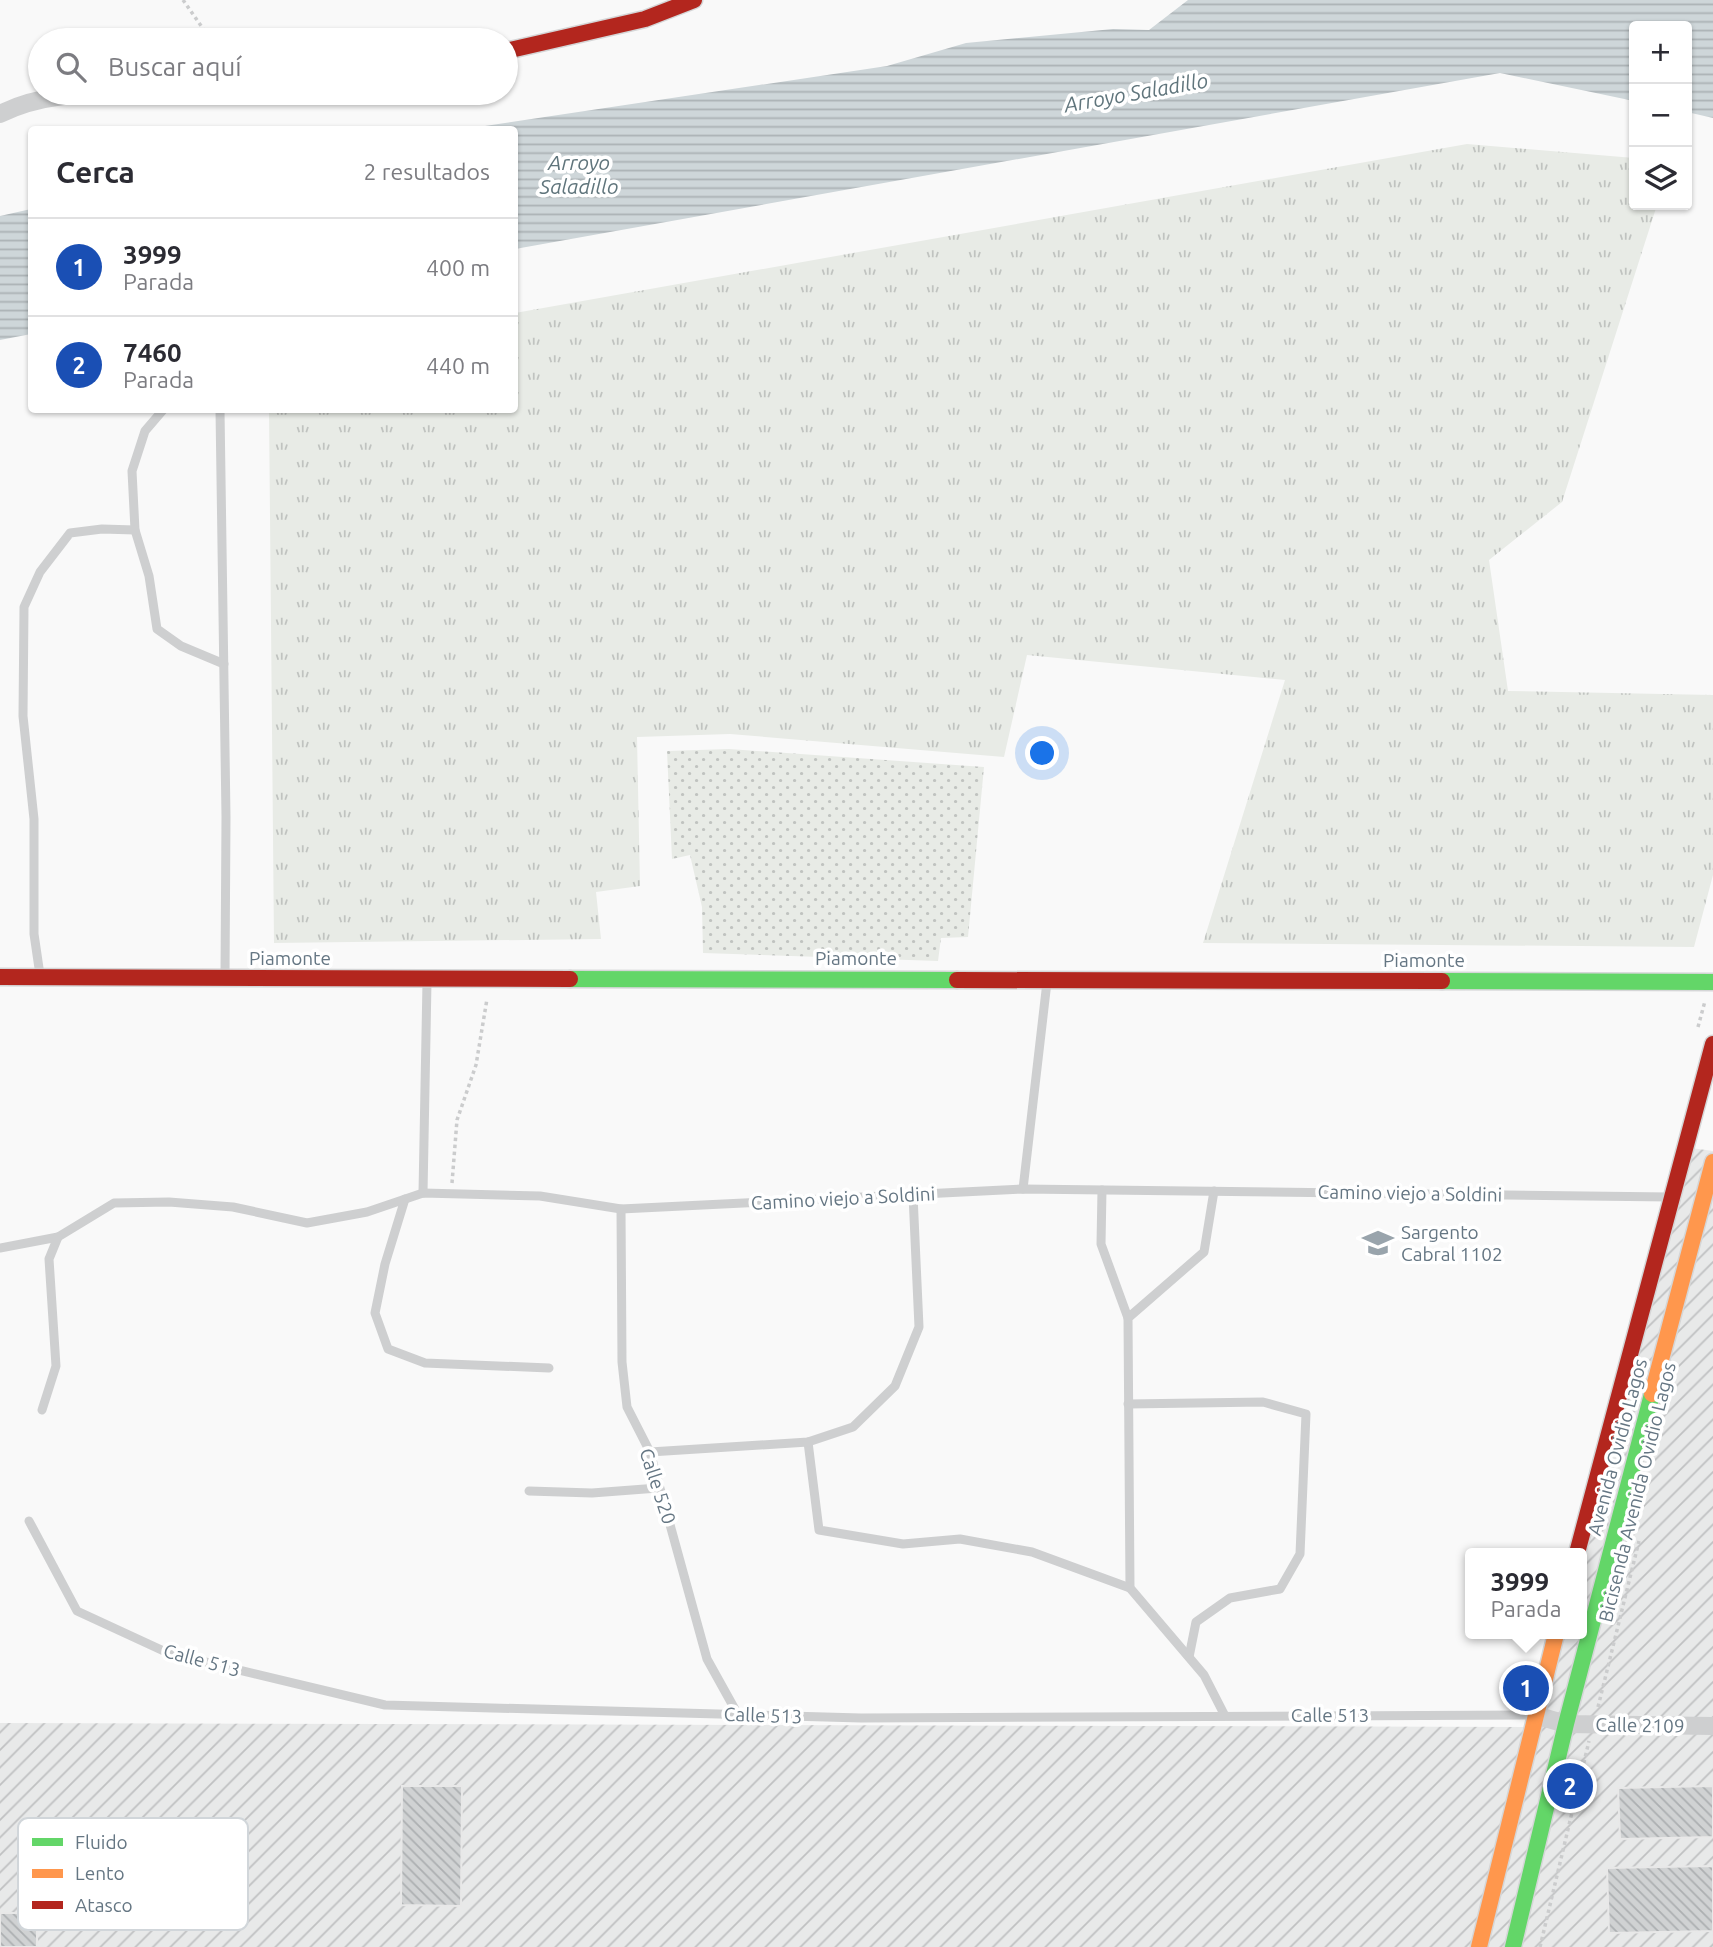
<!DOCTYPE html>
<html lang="es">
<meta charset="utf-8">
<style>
body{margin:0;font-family:Ubuntu,sans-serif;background:#f7f7f7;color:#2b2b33}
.controls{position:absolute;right:21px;top:21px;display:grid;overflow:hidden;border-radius:7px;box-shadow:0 2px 5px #0004}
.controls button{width:63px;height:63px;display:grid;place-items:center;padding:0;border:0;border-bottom:2px solid #e1e1e2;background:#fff;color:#2b2b33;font:35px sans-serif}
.you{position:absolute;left:1043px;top:754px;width:24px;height:24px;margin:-18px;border:5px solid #fff;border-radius:50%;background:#1a73e8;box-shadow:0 0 0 10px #1a73e833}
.badge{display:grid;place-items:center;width:46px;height:46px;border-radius:50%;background:#5c6169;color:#fff;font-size:23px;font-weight:700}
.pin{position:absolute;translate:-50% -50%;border:4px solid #fff;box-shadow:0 2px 7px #0006}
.popup{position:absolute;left:1465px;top:1548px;width:122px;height:91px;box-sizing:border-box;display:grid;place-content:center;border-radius:7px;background:#fff;filter:drop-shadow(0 2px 5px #0005);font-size:23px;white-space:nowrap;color:#7c7c81}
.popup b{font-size:26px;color:#2b2b33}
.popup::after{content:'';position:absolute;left:50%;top:100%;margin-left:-14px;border:14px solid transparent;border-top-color:#fff}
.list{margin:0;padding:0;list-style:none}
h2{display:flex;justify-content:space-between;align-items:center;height:91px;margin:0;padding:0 28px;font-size:30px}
h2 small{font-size:23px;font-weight:400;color:#7c7c81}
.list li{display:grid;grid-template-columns:46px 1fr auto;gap:21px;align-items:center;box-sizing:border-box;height:98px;padding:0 28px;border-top:2px solid #e1e1e2}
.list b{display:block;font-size:26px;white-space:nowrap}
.list p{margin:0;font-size:23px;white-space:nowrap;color:#7c7c81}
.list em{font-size:23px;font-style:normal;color:#7c7c81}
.icon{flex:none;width:38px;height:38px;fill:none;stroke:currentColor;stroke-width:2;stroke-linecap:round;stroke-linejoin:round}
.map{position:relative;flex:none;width:1713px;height:1947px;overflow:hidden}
.search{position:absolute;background:#fff;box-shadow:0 2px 5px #0004;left:28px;top:28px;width:490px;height:77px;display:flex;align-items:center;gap:18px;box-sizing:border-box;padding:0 24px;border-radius:38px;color:#7c7c81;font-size:26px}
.panel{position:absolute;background:#fff;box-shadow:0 2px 5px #0004;left:28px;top:126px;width:490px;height:287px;border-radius:7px}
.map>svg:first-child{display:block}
.industrial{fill:url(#industrial-furrows)}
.grass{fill:url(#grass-tufts)}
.park{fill:url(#park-dots)}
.water{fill:url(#water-rules)}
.building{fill:url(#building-back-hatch);stroke:#e8e8e8;stroke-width:2}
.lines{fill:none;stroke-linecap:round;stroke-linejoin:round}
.fast-casing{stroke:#d5d6d7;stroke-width:19}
.slow-casing{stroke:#d5d6d7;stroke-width:19}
.jam-casing{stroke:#d5d6d7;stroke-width:19}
.path{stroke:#cbcccd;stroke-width:3.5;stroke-dasharray:3.5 3.5;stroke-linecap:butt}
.lane{stroke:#cecfd0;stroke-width:9}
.street{stroke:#cecfd0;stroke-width:18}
.fast{stroke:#63d668;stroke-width:16}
.slow{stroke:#ff974d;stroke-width:16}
.jam{stroke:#b3261e;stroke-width:16}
.labels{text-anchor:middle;stroke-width:7;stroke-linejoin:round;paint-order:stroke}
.street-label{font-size:19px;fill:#657683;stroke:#fff}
.poi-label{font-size:19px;fill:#657683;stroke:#fff;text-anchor:start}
.water-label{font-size:21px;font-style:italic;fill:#60757c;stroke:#fff}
.key{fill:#fff;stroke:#d1d6da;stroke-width:2}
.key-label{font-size:19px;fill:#657683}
</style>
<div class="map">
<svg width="1713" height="1947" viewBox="0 0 1713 1947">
<defs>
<pattern id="industrial-furrows" width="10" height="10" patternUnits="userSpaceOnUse" patternTransform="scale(1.75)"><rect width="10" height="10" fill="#e8e9e9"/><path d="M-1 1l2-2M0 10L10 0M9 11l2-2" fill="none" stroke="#c0c1c2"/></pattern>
<pattern id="grass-tufts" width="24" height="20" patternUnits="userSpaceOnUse" patternTransform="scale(1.75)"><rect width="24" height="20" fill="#e8ebe6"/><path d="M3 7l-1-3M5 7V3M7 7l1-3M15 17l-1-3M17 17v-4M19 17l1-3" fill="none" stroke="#c0c3c0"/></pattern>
<pattern id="park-dots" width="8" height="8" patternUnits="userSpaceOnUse" patternTransform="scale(1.75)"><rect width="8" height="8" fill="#e8ebe6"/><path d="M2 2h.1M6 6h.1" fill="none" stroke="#c0c3c0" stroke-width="1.8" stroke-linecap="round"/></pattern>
<pattern id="water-rules" width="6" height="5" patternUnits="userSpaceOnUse" patternTransform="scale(1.75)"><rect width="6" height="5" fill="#ced6d9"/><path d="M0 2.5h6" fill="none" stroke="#abb2b5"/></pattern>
<pattern id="building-back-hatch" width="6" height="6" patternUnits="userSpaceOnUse" patternTransform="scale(1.75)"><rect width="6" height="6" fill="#d0d2d3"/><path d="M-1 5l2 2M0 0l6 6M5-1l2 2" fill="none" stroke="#acafb1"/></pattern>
</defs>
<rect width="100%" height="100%" fill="#f9f9f9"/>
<path class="industrial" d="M 1684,1147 L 1713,1151 L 1713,1947 L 0,1947 L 0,1723 L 1531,1727 L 1556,1634 L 1582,1634 L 1582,1553 Z"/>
<path class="grass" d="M 1467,144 L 1634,158 L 1634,205 L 1657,205 L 1562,502 L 1489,560 L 1508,691 L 1713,695 L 1713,875 L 1694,947 L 1203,943 L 1285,680 L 1027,655 L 1004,757 L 730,734 L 637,737 L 640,886 L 596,892 L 601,939 L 274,943 L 269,410 L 514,410 L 515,313 Z"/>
<path class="park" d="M 729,749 L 984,767 L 968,937 L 941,938 L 938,961 L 703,953 L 702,907 L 690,855 L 672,859 L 667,751 Z"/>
<g class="water">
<path d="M 1188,0 L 1713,0 L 1713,118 L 1687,112 L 1687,26 L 1634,26 L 1634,101 L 1500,73 L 515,249 L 514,130 L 465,129 L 887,66 L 966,43 L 1113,29 L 1149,30 Z"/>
<path d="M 31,209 L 31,334 L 0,340 L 0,216 Z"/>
</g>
<g class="building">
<path d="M 402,1786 L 462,1786 L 461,1906 L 401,1905 Z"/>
<path d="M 1713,1786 L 1713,1837 L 1620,1839 L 1618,1788 Z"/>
<path d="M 1713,1866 L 1713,1931 L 1609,1933 L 1607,1868 Z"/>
<rect x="0" y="1913" width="37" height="34"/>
</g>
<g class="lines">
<defs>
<g id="fast">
<path d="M 570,979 L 957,980"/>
<path d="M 1442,981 L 1713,982"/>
<path d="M 1513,1947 L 1566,1724 L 1652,1394"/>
</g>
<g id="slow">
<path d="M 1652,1394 L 1713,1162"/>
<path d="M 1479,1947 L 1556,1634"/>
</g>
<g id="jam">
<path d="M 506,51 L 645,19 L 694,0"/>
<path d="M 0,977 L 570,979"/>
<path d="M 957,980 L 1442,981"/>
<path d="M 1577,1553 L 1713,1044"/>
</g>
</defs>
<use href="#fast" class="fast-casing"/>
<use href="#slow" class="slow-casing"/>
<use href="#jam" class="jam-casing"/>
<g class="path">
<path d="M 183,0 L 211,40"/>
<path d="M 1698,1027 L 1705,1001"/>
<path d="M 452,1183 L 457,1120 L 476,1065 L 487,999"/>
<path d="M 1598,1707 L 1639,1541"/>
<path d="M 1540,1947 L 1589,1741"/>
</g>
<g class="lane">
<path d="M 163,410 L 145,431 L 132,471 L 135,530 L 149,576 L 157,629 L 181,646 L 224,664"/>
<path d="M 220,410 L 226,817 L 225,975"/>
<path d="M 40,975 L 34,934 L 34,819 L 23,716 L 24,607 L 40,572 L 70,533 L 102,529 L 135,530"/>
<path d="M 1023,1189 L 1047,982"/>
<path d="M 1102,1190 L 1101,1244 L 1128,1318"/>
<path d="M 1214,1191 L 1204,1252 L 1128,1318 L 1130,1588 L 1204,1675 L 1224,1714"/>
<path d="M 423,1193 L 427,982"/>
<path d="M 405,1199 L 385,1264 L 375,1313 L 388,1349 L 425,1363 L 549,1368"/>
<path d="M 621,1209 L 622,1362 L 627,1407 L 650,1452 L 707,1659 L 737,1713"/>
<path d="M 0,1248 L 58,1237 L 114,1203 L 169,1202 L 233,1207 L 307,1223 L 367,1212 L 423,1193 L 540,1196 L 621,1209 L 1023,1189 L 1670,1197"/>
<path d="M 1128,1404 L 1263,1402 L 1306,1414 L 1300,1554 L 1280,1589 L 1230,1598 L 1196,1622 L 1189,1657"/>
<path d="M 42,1410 L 56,1366 L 49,1259 L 58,1237"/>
<path d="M 808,1442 L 819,1530 L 903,1544 L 960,1539 L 1032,1552 L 1130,1588"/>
<path d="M 650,1452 L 808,1442 L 853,1427 L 895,1386 L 919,1327 L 913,1195"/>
<path d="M 529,1491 L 592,1493 L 658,1488"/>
<path d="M 29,1521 L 77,1611 L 168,1653 L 385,1705 L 861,1718 L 1533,1715"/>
</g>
<g class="street">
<path d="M 0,114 C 46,91 95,94 145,93"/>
<path d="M 1535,1715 L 1566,1724 L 1713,1726"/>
</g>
<use href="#fast" class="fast"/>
<use href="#slow" class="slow"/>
<use href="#jam" class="jam"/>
</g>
<defs>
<symbol id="school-bare" viewBox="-9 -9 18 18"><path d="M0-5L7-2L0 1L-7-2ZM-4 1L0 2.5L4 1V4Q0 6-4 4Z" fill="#99a4ac" stroke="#fff" stroke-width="2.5" paint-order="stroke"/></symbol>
</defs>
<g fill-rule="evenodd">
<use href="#school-bare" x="1356" y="1221" width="44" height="44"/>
</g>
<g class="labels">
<g class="street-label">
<text x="290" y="965">Piamonte</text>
<text x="856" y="965">Piamonte</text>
<text x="1424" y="967">Piamonte</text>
<text transform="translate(1410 1193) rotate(1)" y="7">Camino viejo a Soldini</text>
<text transform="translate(843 1198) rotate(-3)" y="7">Camino viejo a Soldini</text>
<text transform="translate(1617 1447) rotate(-75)" y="7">Avenida Ovidio Lagos</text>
<text transform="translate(658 1486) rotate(72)" y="7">Calle 520</text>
<text transform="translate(1637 1492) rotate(-76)" y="7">Bicisenda Avenida Ovidio Lagos</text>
<text transform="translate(202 1660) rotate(15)" y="7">Calle 513</text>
<text transform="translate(763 1715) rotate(2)" y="7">Calle 513</text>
<text x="1330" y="1722">Calle 513</text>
<text transform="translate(1640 1725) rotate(1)" y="7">Calle 2109</text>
</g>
<g class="poi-label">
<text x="1401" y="1239">Sargento<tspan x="1401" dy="22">Cabral 1102</tspan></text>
</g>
<g class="water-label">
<text transform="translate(1136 93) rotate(-10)" y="7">Arroyo Saladillo</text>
<text x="579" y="170">Arroyo<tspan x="579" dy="24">Saladillo</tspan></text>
</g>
</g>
<rect x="18" y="1818" width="230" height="112" rx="10" class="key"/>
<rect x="32" y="1838" width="31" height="8" fill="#63d668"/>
<rect x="32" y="1869" width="31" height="9" fill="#ff974d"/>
<rect x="32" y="1901" width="31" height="8" fill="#b3261e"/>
<g class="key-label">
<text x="75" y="1849">Fluido</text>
<text x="75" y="1880">Lento</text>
<text x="75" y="1912">Atasco</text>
</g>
</svg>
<div class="controls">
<button>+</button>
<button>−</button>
<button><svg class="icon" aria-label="layers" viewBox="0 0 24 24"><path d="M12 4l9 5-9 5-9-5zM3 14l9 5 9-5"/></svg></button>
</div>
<div class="you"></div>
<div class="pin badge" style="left:1526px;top:1688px;background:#1a4fb4">1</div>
<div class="popup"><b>3999</b>Parada</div>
<div class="pin badge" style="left:1570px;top:1786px;background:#1a4fb4">2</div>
<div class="search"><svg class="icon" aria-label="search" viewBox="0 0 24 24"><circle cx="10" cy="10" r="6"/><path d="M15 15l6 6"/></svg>Buscar aquí</div>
<section class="panel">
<h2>Cerca<small>2 resultados</small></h2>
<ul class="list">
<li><span class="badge" style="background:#1a4fb4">1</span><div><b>3999</b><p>Parada</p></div><em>400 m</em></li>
<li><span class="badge" style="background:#1a4fb4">2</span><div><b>7460</b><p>Parada</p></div><em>440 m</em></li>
</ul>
</section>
</div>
